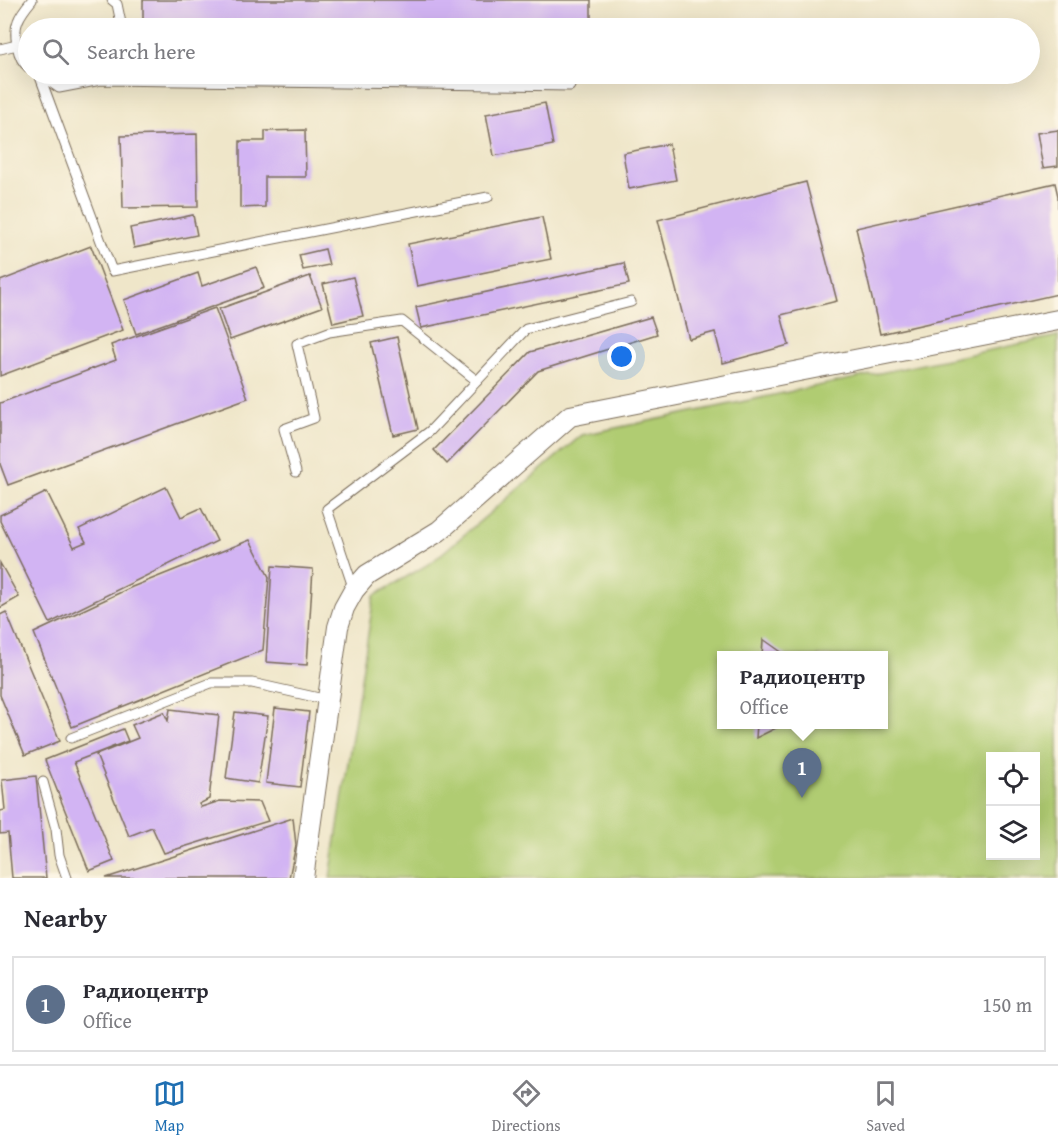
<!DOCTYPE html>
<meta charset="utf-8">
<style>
body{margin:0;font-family:"Gentium Book Plus",serif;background:#f7f7f7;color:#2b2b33}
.controls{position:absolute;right:18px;bottom:18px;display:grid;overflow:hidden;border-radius:0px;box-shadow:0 6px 24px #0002}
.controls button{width:54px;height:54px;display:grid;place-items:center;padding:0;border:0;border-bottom:2px solid #e1e1e2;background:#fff;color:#2b2b33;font:30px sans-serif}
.you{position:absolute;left:622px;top:357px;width:21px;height:21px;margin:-15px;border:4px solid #fff;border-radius:50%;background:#1a73e8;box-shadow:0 0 0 9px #1a73e833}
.badge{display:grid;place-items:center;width:39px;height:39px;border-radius:50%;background:#1f6fb2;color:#fff;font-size:20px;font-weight:700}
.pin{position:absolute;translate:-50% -50px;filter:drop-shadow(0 2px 3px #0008)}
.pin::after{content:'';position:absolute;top:32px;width:21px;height:18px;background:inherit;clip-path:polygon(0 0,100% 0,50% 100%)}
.popup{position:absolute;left:717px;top:651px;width:171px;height:78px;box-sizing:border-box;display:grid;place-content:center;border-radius:0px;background:#fff;filter:drop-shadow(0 2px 4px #0005);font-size:20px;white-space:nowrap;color:#7c7c81}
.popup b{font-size:22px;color:#2b2b33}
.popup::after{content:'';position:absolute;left:50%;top:100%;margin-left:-12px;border:12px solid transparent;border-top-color:#fff}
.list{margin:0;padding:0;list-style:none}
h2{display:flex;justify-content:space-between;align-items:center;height:78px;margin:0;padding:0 24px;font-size:26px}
h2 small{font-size:20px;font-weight:400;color:#7c7c81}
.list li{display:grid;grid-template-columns:39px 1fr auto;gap:18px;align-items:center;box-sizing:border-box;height:96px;margin:0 12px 12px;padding:0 12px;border:2px solid #e1e1e2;border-radius:0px}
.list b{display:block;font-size:22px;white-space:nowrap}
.list p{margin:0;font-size:20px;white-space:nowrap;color:#7c7c81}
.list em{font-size:20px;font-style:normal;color:#7c7c81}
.icon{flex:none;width:33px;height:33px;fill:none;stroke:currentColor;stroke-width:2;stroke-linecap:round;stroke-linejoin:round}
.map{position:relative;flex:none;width:1058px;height:878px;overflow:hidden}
.search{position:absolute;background:#fff;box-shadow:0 6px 24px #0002;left:18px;right:18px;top:18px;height:66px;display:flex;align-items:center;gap:15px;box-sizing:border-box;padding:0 21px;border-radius:33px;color:#7c7c81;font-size:22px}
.sheet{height:186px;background:#fff}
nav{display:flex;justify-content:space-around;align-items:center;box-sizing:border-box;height:84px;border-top:2px solid #e1e1e2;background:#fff;font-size:16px;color:#7c7c81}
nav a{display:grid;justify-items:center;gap:3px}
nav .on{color:#1f6fb2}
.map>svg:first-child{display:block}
.green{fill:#b0cc72;stroke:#767b48;stroke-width:1.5;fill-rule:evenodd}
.building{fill:#d2b4f3}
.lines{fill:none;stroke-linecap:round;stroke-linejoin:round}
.service-casing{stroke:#7a6c5a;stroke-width:11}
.minor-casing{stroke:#7a6c5a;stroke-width:22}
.service{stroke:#fff;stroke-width:9}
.minor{stroke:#fff;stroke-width:20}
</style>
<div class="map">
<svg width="1058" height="878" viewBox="0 0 1058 878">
<rect width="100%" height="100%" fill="#fcf5e5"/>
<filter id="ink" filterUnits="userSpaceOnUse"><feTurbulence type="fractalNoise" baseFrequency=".0167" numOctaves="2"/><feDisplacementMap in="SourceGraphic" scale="12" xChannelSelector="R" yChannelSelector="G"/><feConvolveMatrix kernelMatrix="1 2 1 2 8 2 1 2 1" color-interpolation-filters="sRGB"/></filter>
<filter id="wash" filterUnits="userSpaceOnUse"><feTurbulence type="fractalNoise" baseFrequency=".008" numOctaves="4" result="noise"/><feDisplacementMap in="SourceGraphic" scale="24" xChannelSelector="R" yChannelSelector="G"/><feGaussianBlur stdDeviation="1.35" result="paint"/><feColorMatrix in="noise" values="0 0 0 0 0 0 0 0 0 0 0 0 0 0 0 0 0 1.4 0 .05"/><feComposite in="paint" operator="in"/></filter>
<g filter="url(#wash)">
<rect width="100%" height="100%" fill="#efe6c9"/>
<path class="green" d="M 1058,336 L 1058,878 L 330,878 L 374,596 L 432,562 L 582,435 ZM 721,656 L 883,656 L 883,724 L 721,724 ZM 990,756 L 1036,756 L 1036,856 L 990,856 Z"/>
<g id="blocks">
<g class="building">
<rect x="143" y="0" width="448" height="28"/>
<path d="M 545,103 L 553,145 L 494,156 L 486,114 Z"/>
<path d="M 305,130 L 306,177 L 265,177 L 265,207 L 240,208 L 240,141 L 265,141 L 265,131 Z"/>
<path d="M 1058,130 L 1058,166 L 1043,168 L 1037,133 Z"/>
<path d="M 197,134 L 198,207 L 123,208 L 121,136 Z"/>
<path d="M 669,144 L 676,180 L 629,189 L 623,153 Z"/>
<path d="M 806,182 L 837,301 L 781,315 L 789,345 L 723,363 L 715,332 L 689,339 L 658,220 Z"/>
<path d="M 1055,183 L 1058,196 L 1058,294 L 880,334 L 856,228 Z"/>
<path d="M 193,215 L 197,235 L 134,248 L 130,228 Z"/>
<path d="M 542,217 L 551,259 L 417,286 L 408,244 Z"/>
<path d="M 91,246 L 123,330 L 0,376 L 0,281 Z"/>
<path d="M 325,249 L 329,265 L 303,270 L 299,255 Z"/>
<path d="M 624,263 L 629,284 L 421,328 L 416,307 Z"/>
<path d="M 256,267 L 264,288 L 136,334 L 124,300 L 198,273 L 202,286 Z"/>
<path d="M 310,276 L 322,307 L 230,340 L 219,309 Z"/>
<path d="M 353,277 L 363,316 L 333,323 L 323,284 Z"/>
<path d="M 215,308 L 248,398 L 8,485 L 0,464 L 0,403 L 116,360 L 111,345 Z"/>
<path d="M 651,317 L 657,334 L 538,371 L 447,464 L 434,450 L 530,352 Z"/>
<path d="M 397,337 L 418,429 L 393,435 L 371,343 Z"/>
<path d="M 166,487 L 181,517 L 201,508 L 217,541 L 50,623 L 0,521 L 0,515 L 47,492 L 74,547 L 86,542 L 79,529 Z"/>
<path d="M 250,540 L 269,577 L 263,650 L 72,727 L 34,633 L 132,587 Z"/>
<path d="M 0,563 L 19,597 L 0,608 Z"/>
<path d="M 272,566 L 313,569 L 307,665 L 266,662 Z"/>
<path d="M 6,612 L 60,741 L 25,755 L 0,695 L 0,615 Z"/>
<path d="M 763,639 L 787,656 L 762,656 Z"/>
<path d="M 275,708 L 309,712 L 300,787 L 266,783 Z"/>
<path d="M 170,709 L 219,715 L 209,799 L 199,804 L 201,807 L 220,801 L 260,802 L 268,821 L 164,853 L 152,827 L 129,836 L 96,755 L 138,738 L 132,725 L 164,712 L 168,721 Z"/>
<path d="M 235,712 L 268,716 L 258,783 L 226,778 Z"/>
<path d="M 757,724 L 784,724 L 756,738 Z"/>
<path d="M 123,729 L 128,741 L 74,762 L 114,861 L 89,871 L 45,760 Z"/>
<path d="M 36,776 L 46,878 L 12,878 L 8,833 L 0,834 L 0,811 L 5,810 L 2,780 Z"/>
<path d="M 293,818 L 296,845 L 289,878 L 106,878 Z"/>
</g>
</g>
</g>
<g filter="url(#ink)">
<use href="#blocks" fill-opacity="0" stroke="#7a6c5a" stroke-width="1.5"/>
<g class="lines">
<defs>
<g id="service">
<path d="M 112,0 L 117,4 L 122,28"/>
<path d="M 0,49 L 17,45"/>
<path d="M 28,67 C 17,59 13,33 18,21 C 21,13 27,6 32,0"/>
<path d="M 39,74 L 112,271 L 488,197"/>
<path d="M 39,74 L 59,88 L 101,80 L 570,86"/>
<path d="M 296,472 L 284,429 L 314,418 L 297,344 L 329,332 L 402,321 L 477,381"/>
<path d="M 354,590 L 327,509 L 430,431 L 526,329 L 631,302"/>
<path d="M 71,738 L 211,683 L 252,683 L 328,700"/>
<path d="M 43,782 L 56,829 L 59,855 L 67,878"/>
</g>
<path id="minor" d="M 303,878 L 338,627 L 344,608 L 354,590 L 367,575 L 439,531 L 570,416 L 1058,320"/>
</defs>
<use href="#service" class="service-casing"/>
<use href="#minor" class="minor-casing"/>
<use href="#service" class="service"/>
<use href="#minor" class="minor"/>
</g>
</g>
</svg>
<div class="controls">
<button><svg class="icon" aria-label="locate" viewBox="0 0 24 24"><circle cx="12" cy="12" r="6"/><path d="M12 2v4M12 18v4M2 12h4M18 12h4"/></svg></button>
<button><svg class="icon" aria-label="layers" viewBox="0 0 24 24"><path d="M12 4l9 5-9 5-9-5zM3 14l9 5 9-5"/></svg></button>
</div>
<div class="you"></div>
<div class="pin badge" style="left:802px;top:798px;background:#5c6f8a">1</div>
<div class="popup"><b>Радиоцентр</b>Office</div>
<div class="search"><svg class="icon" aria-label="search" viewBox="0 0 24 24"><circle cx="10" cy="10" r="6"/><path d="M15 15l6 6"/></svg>Search here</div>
</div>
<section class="sheet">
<h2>Nearby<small></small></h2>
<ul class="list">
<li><span class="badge" style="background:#5c6f8a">1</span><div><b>Радиоцентр</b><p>Office</p></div><em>150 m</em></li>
</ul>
</section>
<nav>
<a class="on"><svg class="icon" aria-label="map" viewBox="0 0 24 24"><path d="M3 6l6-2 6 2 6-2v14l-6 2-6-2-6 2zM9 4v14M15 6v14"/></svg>Map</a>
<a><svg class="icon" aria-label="directions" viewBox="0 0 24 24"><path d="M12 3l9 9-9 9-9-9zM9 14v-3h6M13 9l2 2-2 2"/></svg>Directions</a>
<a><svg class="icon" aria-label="saved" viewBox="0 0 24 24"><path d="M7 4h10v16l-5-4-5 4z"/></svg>Saved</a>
</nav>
